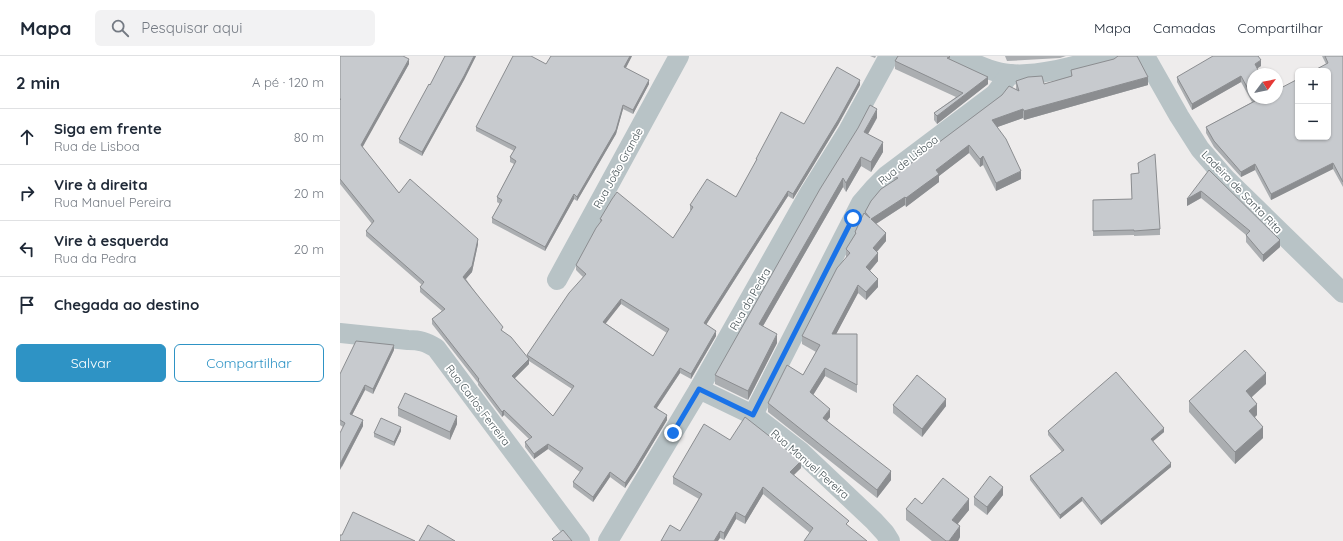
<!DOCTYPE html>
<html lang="pt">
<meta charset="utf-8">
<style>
body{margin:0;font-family:Quicksand,sans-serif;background:#f2f2f3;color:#1f2937}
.controls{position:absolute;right:12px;top:12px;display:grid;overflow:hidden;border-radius:6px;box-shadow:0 1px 3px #0004}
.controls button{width:36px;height:36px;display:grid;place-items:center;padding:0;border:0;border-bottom:1px solid #e0e1e3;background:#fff;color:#1f2937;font:20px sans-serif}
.compass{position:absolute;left:907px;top:12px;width:36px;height:36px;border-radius:50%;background:#fff;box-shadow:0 1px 3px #0004;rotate:58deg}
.stop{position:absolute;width:12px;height:12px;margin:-9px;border:3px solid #1a73e8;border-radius:50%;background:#fff}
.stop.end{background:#1a73e8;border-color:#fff;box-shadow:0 1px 4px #0008}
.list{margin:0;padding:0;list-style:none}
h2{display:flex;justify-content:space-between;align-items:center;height:52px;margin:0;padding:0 16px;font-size:17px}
h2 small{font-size:13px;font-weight:400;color:#747a83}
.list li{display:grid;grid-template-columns:26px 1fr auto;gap:12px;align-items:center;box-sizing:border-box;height:56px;padding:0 16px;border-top:1px solid #e0e1e3}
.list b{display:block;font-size:15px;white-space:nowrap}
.list p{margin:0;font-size:13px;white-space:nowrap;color:#747a83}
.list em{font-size:13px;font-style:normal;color:#747a83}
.actions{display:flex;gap:8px;padding:12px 16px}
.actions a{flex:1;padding:9px 0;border:1px solid #2e93c5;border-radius:6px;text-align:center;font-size:14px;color:#2e93c5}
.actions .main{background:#2e93c5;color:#fff}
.icon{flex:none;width:22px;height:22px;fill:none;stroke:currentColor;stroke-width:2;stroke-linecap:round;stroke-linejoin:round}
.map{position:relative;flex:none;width:1003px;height:485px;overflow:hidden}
header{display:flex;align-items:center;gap:24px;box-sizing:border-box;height:56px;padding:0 20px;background:#fff;border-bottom:1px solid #e0e1e3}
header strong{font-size:19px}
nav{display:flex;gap:22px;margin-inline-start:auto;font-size:14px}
.search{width:280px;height:36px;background:#f2f2f3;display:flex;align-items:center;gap:10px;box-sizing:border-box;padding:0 14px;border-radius:6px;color:#747a83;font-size:15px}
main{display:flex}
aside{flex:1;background:#fff}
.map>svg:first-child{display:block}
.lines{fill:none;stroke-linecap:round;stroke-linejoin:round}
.street{stroke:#b8c3c6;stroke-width:20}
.wall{fill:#abaeb1;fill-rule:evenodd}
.shaded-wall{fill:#8b8d90}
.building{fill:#c7cace;stroke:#8b8d90;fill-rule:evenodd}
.route{stroke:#1a73e8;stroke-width:5}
.labels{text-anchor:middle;stroke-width:3.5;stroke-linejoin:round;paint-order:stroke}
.street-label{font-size:11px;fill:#465256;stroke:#fff}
</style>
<header>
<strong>Mapa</strong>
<div class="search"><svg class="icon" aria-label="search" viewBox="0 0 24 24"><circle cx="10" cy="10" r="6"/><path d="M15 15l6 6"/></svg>Pesquisar aqui</div>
<nav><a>Mapa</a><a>Camadas</a><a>Compartilhar</a></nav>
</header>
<main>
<aside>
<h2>2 min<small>A pé · 120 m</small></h2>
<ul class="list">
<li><svg class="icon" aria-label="ahead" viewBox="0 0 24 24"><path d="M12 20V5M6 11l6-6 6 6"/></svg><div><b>Siga em frente</b><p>Rua de Lisboa</p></div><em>80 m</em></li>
<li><svg class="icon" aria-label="right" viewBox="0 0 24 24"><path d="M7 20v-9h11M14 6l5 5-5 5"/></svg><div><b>Vire à direita</b><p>Rua Manuel Pereira</p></div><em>20 m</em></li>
<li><svg class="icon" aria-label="left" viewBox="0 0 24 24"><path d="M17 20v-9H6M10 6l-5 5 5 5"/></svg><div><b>Vire à esquerda</b><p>Rua da Pedra</p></div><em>20 m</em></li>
<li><svg class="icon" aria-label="arrive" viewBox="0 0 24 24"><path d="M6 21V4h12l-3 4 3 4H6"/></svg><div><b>Chegada ao destino</b></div></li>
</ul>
<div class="actions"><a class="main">Salvar</a><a>Compartilhar</a></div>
</aside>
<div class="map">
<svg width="1003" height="485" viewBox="0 0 1003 485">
<rect width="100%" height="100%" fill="#eeecec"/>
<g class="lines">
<g class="street">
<path d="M 617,0 C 634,7 652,17 670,18 C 701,21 741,8 771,0"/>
<path d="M 805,0 L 839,60 L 860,93 L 886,123 L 1003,237"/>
<path d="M 217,224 L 339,0"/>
<path d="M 0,277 L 68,284 C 80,284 86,286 96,292 L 240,485"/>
<path d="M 359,333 L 413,359 L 461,396 L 534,465 L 545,477 L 550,485"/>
<path d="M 413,359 L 521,147 L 534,132 L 546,120 L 655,38 L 670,18"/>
<path d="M 268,485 L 359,333 L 470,136 L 508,75 L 549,0"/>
</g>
</g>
<g class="wall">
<path d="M 0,0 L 69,8 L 22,91 L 59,137 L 138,188 L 132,216 L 126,223 L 163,276 L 187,301 L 187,299 L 243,221 L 236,214 L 236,209 L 260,166 L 260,163 L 333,182 L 351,154 L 350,154 L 350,149 L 396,141 L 416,106 L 416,103 L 520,29 L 498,69 L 453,143 L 448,140 L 366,269 L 376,280 L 351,323 L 340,317 L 317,352 L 327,364 L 295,417 L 285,432 L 270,421 L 253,446 L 233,431 L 233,426 L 240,416 L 208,393 L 194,403 L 185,391 L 185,386 L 189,383 L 164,359 L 162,361 L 138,329 L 138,327 L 92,268 L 92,263 L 102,255 L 80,236 L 80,231 L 82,229 L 26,180 L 26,175 L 32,168 L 0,128 ZM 281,248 L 327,277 L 313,300 L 265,267 ZM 189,305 L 232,333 L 213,360 L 175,322 L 189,308 Z"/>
<path d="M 105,0 L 136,0 L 124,24 L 82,100 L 59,87 L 59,83 L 90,29 Z"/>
<path d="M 292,0 L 286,12 L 309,28 L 293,58 L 283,53 L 276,78 L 237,145 L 234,143 L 205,195 L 152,167 L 152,162 L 160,148 L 157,146 L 157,141 L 174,108 L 170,106 L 170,101 L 174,95 L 136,75 L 136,71 L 206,8 Z"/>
<path d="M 530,0 L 536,0 L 535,2 Z"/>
<path d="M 665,0 L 726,0 L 720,2 L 667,5 Z"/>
<path d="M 982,0 L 1003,0 L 1003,131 L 993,113 L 931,144 L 915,114 L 901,121 L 874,91 L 866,77 L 866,71 L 912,46 L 901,26 L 852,54 L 837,26 L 837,21 L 921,10 L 917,12 L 913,42 L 937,42 L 986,8 Z"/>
<path d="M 610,1 L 610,3 L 648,28 L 597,68 L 594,64 L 594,57 L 616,41 L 555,13 L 555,5 Z"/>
<path d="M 731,14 L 808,29 L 684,64 L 683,62 L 657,71 L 681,123 L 656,135 L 643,109 L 640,111 L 629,97 L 599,120 L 599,126 L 566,151 L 565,149 L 536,168 L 546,185 L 537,196 L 538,205 L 530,215 L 538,231 L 526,244 L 518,237 L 496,278 L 517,278 L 517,337 L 485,320 L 473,339 L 490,361 L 487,365 L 551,424 L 537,442 L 428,356 L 428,347 L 463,319 L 476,296 L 462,288 L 462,280 L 506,202 L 506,193 L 515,178 L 515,176 L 525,158 L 525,156 L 554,125 L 554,120 L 676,33 L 676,25 L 704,28 L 731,20 Z"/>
<path d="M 537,62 L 528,78 L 543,96 L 531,116 L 521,110 L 506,136 L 503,131 L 423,270 L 437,287 L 408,344 L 375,328 L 375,319 Z"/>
<path d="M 869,114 L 940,191 L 923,206 L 906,186 L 906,179 L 861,142 L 847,150 Z"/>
<path d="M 791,118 L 820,173 L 820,179 L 794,180 L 794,179 L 753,180 L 753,144 L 792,143 Z"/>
<path d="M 54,294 L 33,338 L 25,334 L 12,359 L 23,370 L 2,411 L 3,371 L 0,369 L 0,318 Z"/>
<path d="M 926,328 L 912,341 L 917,359 L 915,361 L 923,382 L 895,408 L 849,356 L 849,345 Z"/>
<path d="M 553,349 L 606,350 L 582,381 L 553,357 Z"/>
<path d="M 58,352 L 117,368 L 110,384 L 58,360 Z"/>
<path d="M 61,375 L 54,390 L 34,381 L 34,377 Z"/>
<path d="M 708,375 L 824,376 L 813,385 L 831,411 L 761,469 L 742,445 L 720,463 L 690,424 L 690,420 L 722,396 L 708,379 Z"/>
<path d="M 390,384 L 461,412 L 453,419 L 509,465 L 470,477 L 423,438 L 405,468 L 396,463 L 384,484 L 380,482 L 340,475 L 359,443 L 333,428 L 333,421 Z"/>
<path d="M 663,439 L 647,459 L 634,449 L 634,441 Z"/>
<path d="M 582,448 L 629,454 L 617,468 L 620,481 L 618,485 L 592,485 L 566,464 L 566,453 Z"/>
</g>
<g class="shaded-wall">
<path d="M 134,0 L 136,0 L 124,24 L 82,100 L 82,96 Z"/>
<path d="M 290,0 L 292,0 L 284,15 L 284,11 Z"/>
<path d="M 69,3 L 69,8 L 21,94 L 21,89 Z"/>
<path d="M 921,4 L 921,10 L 915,14 L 915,8 Z"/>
<path d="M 901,20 L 901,26 L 852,54 L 852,48 Z"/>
<path d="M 648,21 L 648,28 L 597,68 L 597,60 Z"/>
<path d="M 808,21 L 808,29 L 684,64 L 684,55 Z"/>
<path d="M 309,24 L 309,28 L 293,58 L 293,54 Z"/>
<path d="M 520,24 L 520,29 L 498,69 L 453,143 L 453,138 Z"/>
<path d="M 283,49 L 283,53 L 276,78 L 237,145 L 237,141 Z"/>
<path d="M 537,53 L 537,62 L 524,85 L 524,76 Z"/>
<path d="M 683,53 L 683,62 L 652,73 L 652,64 Z"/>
<path d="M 543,86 L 543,96 L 531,116 L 531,106 Z"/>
<path d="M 629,89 L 629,97 L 599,120 L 599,126 L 566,151 L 566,142 L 596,114 Z"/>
<path d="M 643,100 L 643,109 L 640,111 L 640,103 Z"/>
<path d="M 521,101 L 521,110 L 506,136 L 506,127 Z"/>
<path d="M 993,107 L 993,113 L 931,144 L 931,138 Z"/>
<path d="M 915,108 L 915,114 L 901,121 L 901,116 Z"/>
<path d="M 681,115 L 681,123 L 656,135 L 656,127 Z"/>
<path d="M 503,122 L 503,131 L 419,277 L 419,268 Z"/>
<path d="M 448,135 L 448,140 L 364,272 L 364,267 Z"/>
<path d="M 861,135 L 861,142 L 847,150 L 847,143 Z"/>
<path d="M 234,138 L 234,143 L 205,195 L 205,191 Z"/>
<path d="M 565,141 L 565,149 L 531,171 L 531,163 Z"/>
<path d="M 546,177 L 546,185 L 533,200 L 533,192 Z"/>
<path d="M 138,183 L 138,188 L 132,216 L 123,226 L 123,221 Z"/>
<path d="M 940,184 L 940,191 L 923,206 L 923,199 Z"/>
<path d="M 538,197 L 538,205 L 526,219 L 526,211 Z"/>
<path d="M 538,223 L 538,231 L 526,244 L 526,236 Z"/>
<path d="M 518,229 L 518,237 L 492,286 L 492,278 Z"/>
<path d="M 281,243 L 281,248 L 263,271 L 263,266 Z"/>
<path d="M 376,275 L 376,280 L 351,323 L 351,318 Z"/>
<path d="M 437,278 L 437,287 L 408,344 L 408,335 Z"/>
<path d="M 54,289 L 54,294 L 33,338 L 33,333 Z"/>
<path d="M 189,303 L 189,308 L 172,325 L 172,320 Z"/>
<path d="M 340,312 L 340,317 L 314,356 L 314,351 Z"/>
<path d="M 485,312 L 485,320 L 470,344 L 470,336 Z"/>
<path d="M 926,317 L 926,328 L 906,346 L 906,335 Z"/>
<path d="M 25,329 L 25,334 L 10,363 L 10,358 Z"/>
<path d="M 606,343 L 606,350 L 582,381 L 582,373 Z"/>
<path d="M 917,348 L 917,359 L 909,366 L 909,355 Z"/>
<path d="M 490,353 L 490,361 L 483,370 L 483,362 Z"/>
<path d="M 164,354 L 164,359 L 162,361 L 162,356 Z"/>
<path d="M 327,359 L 327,364 L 295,417 L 285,432 L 285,427 Z"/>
<path d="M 117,360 L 117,368 L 110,384 L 110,376 Z"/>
<path d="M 23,364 L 23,370 L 0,414 L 0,408 Z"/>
<path d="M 61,371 L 61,375 L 54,390 L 54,386 Z"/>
<path d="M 923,371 L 923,382 L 895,408 L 895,396 Z"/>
<path d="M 824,372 L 824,376 L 811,387 L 811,383 Z"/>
<path d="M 208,388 L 208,393 L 194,403 L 194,398 Z"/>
<path d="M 461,405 L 461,412 L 450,423 L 450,416 Z"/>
<path d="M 831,407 L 831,411 L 761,469 L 761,465 Z"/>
<path d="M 551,415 L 551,424 L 537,442 L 537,434 Z"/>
<path d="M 270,416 L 270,421 L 253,446 L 253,441 Z"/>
<path d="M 423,431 L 423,438 L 405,468 L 405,461 Z"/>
<path d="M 663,431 L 663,439 L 647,459 L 647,451 Z"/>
<path d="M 742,441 L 742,445 L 720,463 L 720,459 Z"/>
<path d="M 629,443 L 629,454 L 612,475 L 612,464 Z"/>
<path d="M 396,456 L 396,463 L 384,484 L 384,477 Z"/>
<path d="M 620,470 L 620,481 L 618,485 L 609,485 Z"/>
<path d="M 380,475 L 380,482 L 378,485 L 374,485 Z"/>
</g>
<g class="building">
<path d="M 0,0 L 63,0 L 69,3 L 21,89 L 59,137 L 70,123 L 138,183 L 132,210 L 123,221 L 163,271 L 161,274 L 171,281 L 189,303 L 172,320 L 213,360 L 234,330 L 187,299 L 229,237 L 246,218 L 236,209 L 256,172 L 262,164 L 260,163 L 272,143 L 277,136 L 333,182 L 353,151 L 350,149 L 367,123 L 396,141 L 417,103 L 416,103 L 441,56 L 464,68 L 497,11 L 520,24 L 498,64 L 453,138 L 448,135 L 364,267 L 376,275 L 351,318 L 340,312 L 314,351 L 327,359 L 295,412 L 285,427 L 270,416 L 253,441 L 233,426 L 243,412 L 208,388 L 194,398 L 185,386 L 192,381 L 164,354 L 162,356 L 138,324 L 139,323 L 92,263 L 105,253 L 80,231 L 84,226 L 26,175 L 34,165 L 0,123 L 0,44 L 1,43 L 0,43 ZM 281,243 L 329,273 L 313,300 L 263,266 Z"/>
<path d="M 105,0 L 134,0 L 124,20 L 82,96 L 59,83 L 89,28 L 90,29 Z"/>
<path d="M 173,0 L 191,0 L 206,8 L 211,0 L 290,0 L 284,11 L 309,24 L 293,54 L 283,49 L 276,74 L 237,141 L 234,138 L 205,191 L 152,162 L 162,144 L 157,141 L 176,105 L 170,101 L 176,91 L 136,71 Z"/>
<path d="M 558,0 L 609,0 L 610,1 L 607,2 L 648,21 L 597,60 L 594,57 L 623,37 L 555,5 Z"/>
<path d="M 778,0 L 797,0 L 808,21 L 684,55 L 683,53 L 652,64 L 666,83 L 681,115 L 656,127 L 643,100 L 640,103 L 629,89 L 596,114 L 599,118 L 585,128 L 566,142 L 565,141 L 531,163 L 546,177 L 533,192 L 538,197 L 526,211 L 538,223 L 526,236 L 518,229 L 492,278 L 517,278 L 517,329 L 485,312 L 470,336 L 490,353 L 483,362 L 551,415 L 537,434 L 428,347 L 447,309 L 463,319 L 480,289 L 462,280 L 497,212 L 510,197 L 506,193 L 516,177 L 515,176 L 524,157 L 530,162 L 525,156 L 531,145 L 541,133 L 558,122 L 554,120 L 662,39 L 669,30 L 679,35 L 676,25 L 688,21 L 702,20 L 704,28 L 732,20 L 731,14 L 774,3 Z"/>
<path d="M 873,0 L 918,0 L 921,4 L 915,8 L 920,18 L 913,18 L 913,42 L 901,20 L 852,48 L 837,21 Z"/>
<path d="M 985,0 L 1003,0 L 1003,126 L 993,107 L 931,138 L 915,108 L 901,116 L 874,85 L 866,71 L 915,45 L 913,42 L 937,42 L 937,34 L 958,23 L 958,81 L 988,81 L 988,15 L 973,15 L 988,7 Z"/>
<path d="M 530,49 L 537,53 L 524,76 L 543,86 L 531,106 L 521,101 L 506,127 L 503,122 L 419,268 L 437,278 L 408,335 L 375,319 L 480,133 L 518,72 Z"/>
<path d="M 815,98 L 820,173 L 794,175 L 794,174 L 753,175 L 753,144 L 792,143 L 791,118 L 799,117 L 798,107 Z"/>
<path d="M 869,114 L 940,184 L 923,199 L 906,179 L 910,175 L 861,135 L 847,143 Z"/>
<path d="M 16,285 L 54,289 L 33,333 L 25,329 L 10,358 L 23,364 L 0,408 L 0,377 L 5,367 L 0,364 L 0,318 Z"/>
<path d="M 905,294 L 926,317 L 906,335 L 917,348 L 909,355 L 923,371 L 895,396 L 849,345 Z"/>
<path d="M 776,316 L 824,372 L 811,383 L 831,407 L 761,465 L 742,441 L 720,459 L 690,420 L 724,394 L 708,375 Z"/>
<path d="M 577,319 L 606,343 L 582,373 L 553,349 Z"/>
<path d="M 65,337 L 117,360 L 110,376 L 58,352 Z"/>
<path d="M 405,361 L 461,405 L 450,416 L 509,465 L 506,468 L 527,485 L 464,485 L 473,472 L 423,431 L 405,461 L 396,456 L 384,477 L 380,475 L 374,485 L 321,485 L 330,469 L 340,475 L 362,438 L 333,421 L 364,368 L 390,384 Z"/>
<path d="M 41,362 L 61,371 L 54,386 L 34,377 Z"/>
<path d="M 650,420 L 663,431 L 647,451 L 634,441 Z"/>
<path d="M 603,422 L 629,443 L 612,464 L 620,470 L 609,485 L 606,485 L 566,453 L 575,442 L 582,448 Z"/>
<path d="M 13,456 L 75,485 L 0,485 L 0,479 L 2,479 Z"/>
<path d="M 88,469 L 115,485 L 79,485 Z"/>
<path d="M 223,474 L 232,485 L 214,485 L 212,483 Z"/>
</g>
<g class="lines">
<path class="route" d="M 333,377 L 359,333 L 413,359 L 513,162"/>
</g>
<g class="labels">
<g class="street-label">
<text transform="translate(568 104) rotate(-38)" y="4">Rua de Lisboa</text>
<text transform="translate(278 112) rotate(-61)" y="4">Rua João Grande</text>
<text transform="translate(902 136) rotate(46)" y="4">Ladeira de Santa Rita</text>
<text transform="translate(410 243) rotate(-60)" y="4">Rua da Pedra</text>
<text transform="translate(138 349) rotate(53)" y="4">Rua Carlos Ferreira</text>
<text transform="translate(470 408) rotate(41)" y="4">Rua Manuel Pereira</text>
</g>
</g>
</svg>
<div class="controls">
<button>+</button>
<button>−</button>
</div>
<svg class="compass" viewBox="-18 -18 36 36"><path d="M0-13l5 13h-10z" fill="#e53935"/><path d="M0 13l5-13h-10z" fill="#747a83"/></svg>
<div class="stop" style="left:513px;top:162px"></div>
<div class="stop end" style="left:333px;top:377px"></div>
</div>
</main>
